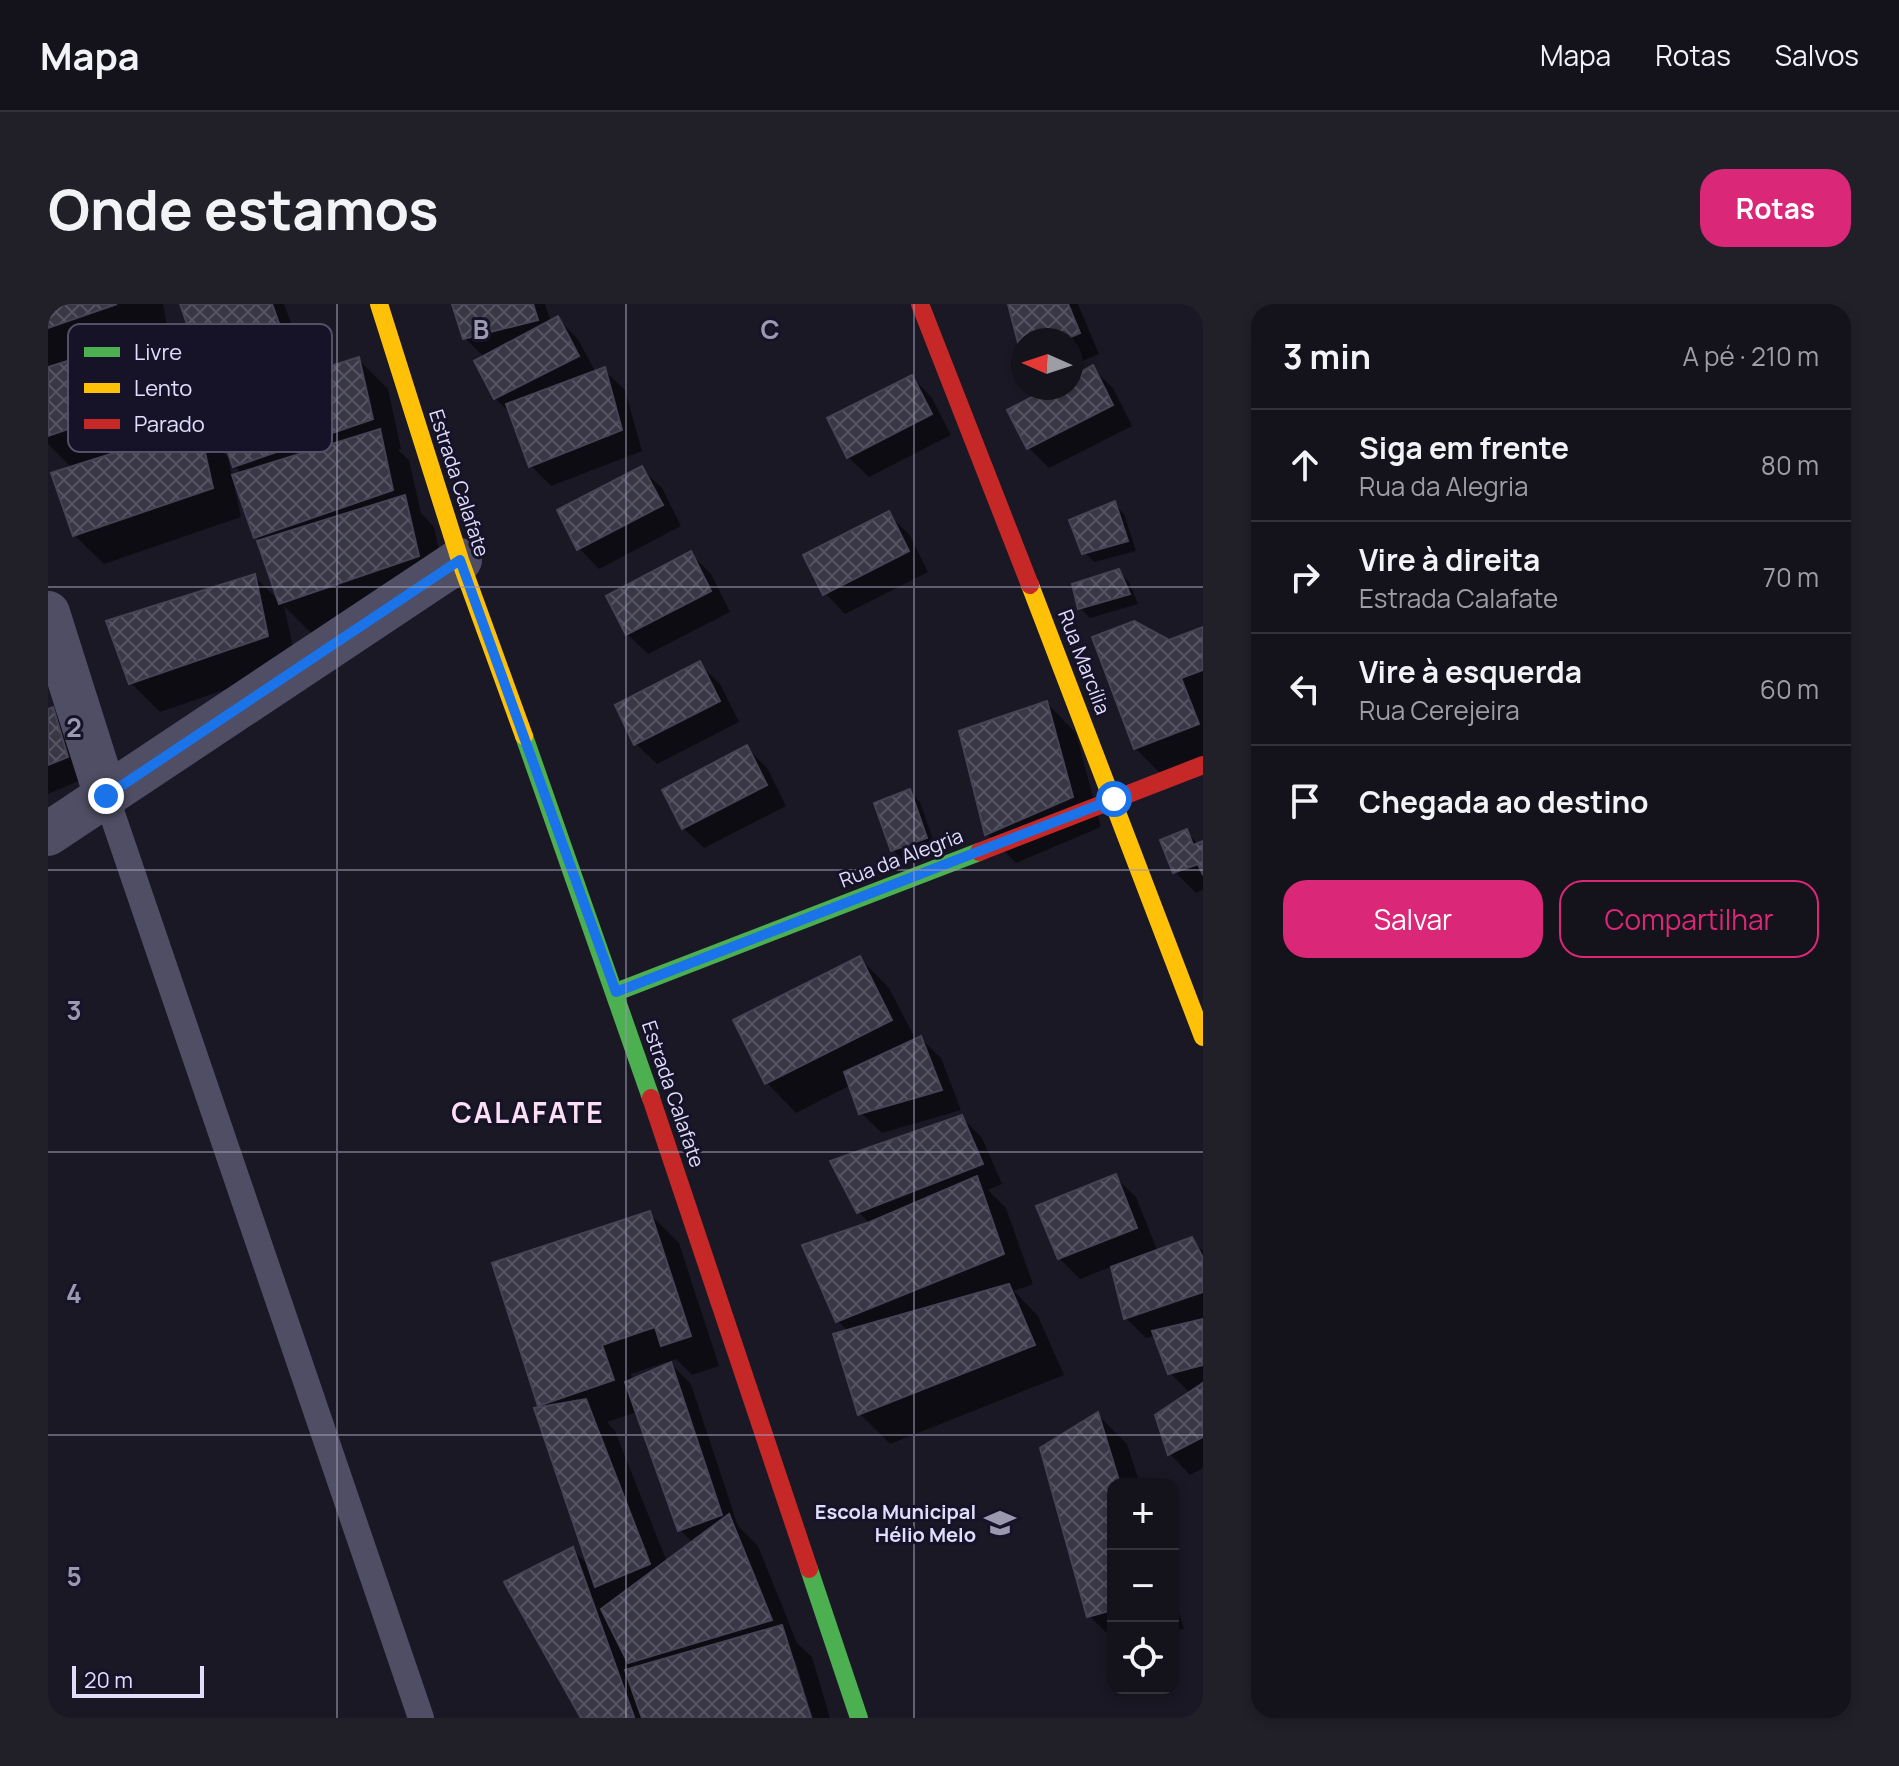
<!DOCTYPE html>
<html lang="pt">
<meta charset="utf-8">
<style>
body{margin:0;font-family:Manrope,sans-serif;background:#212028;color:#f1f3f6}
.controls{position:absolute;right:24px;bottom:24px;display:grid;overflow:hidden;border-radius:16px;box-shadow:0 4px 12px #0003}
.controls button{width:72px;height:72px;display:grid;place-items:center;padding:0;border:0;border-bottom:2px solid #33323a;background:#14121b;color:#f1f3f6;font:40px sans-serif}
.compass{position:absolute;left:963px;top:24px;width:72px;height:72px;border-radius:50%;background:#14121b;box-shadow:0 4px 12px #0003;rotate:273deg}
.scale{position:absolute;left:24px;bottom:20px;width:132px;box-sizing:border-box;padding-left:8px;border:4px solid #e0defc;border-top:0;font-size:22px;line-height:28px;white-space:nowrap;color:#e0defc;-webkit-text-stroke:6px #161329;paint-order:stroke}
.stop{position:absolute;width:24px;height:24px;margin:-18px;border:6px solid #1a73e8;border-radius:50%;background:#fff}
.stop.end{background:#1a73e8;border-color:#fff;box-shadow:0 2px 8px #0008}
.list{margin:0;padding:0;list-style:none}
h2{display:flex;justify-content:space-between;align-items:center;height:104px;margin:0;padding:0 32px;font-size:34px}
h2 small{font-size:26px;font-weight:400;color:#9d9ea3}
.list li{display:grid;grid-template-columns:52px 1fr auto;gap:24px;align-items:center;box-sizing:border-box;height:112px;padding:0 32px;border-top:2px solid #33323a}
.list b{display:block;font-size:30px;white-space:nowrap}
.list p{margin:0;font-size:26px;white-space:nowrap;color:#9d9ea3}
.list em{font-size:26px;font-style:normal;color:#9d9ea3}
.actions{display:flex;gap:16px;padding:24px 32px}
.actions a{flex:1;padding:18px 0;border:2px solid #db2777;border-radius:24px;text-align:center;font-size:28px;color:#db2777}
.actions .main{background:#db2777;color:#fff}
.icon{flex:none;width:44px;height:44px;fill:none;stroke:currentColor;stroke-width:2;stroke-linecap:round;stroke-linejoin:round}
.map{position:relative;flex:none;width:1155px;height:1414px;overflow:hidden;border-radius:24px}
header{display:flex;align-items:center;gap:48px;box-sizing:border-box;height:112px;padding:0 40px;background:#14121b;border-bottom:2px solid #33323a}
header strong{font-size:38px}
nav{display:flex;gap:44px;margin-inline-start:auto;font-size:28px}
.intro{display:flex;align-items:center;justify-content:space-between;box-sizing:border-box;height:192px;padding:0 48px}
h1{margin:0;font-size:56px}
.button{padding:20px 36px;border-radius:24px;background:#db2777;color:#fff;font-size:28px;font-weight:700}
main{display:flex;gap:48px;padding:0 48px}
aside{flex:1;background:#14121b;border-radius:24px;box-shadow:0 4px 12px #0003}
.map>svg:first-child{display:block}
.shadow{fill:#0007;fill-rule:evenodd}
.building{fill:url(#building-cross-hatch);stroke:#474356;stroke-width:2}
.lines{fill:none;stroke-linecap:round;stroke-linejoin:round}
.lane{stroke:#4f4e64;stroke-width:26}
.street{stroke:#4f4e64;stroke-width:44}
.fast{stroke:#4caf50;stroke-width:18}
.slow{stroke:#ffc107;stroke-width:18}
.jam{stroke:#c62828;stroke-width:18}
.route{stroke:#1a73e8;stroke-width:10}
.grid{fill:none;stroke:#9b99b0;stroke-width:2;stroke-opacity:0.55}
.labels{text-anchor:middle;stroke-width:6;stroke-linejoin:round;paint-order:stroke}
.street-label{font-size:20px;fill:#e0defc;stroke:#161329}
.poi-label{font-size:20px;font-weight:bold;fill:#e0defc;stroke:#161329;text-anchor:end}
.district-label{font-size:28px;font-weight:bold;letter-spacing:2px;fill:#fddff3;stroke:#161329}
.key{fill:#161329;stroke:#535068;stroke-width:2}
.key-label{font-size:22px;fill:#e0defc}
.grid-label{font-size:26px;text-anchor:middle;font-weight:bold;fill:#9b99b0;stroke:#161329;stroke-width:6;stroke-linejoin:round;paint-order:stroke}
</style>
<header>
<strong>Mapa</strong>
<nav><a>Mapa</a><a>Rotas</a><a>Salvos</a></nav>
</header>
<div class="intro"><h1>Onde estamos</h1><a class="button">Rotas</a></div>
<main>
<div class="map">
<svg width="1155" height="1414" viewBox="0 0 1155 1414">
<defs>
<pattern id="building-cross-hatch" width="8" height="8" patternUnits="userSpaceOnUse" patternTransform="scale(2)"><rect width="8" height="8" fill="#393745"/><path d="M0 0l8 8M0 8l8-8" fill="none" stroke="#555461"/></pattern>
</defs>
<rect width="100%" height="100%" fill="#1a1824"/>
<g class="shadow">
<path d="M 0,0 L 115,0 L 119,22 L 64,41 L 65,45 L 118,28 L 148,58 L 160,117 L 147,121 L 180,153 L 184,173 L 194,170 L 187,162 L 173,99 L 167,93 L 138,0 L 236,0 L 262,71 L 311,56 L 340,85 L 353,145 L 350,146 L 361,156 L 373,209 L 386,223 L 399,281 L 263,329 L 236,302 L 249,361 L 112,408 L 83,379 L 207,273 L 233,299 L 213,238 L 208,233 L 188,177 L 185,177 L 193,213 L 56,260 L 26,231 L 24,164 L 0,140 Z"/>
<path d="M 406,0 L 497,0 L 503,18 L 510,15 L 530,35 L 548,69 L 556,66 L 577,86 L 594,147 L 503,182 L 483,162 L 464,111 L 447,94 L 436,53 L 417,34 Z"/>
<path d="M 962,0 L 1030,0 L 1051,50 L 1023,62 L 1023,36 L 975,36 L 975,51 Z"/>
<path d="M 1044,64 L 1065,84 L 1084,122 L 1001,164 L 981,144 L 962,106 L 1005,84 L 1023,84 L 1023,75 Z"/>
<path d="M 864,73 L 884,94 L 903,131 L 821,173 L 800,153 Z"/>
<path d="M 593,164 L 614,184 L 633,222 L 551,265 L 531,244 Z"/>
<path d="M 1066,200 L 1076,210 L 1088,247 L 1046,258 L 1036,248 Z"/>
<path d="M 840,210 L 861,230 L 880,268 L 797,310 L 777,289 Z"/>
<path d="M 643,250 L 663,270 L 682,308 L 600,350 L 579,330 Z"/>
<path d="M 1071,268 L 1081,278 L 1090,300 L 1042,314 L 1032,304 L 1027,281 Z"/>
<path d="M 1155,325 L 1155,459 L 1117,474 L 1087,444 L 1121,338 Z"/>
<path d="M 652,360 L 672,380 L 691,418 L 609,460 L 588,440 L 569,402 Z"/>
<path d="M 999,399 L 1028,429 L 1053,523 L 968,559 L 939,530 Z"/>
<path d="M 4,406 L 24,426 L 40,473 L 0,490 L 0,407 Z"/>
<path d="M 699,444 L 719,464 L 738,502 L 656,544 L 635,524 Z"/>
<path d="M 862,488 L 872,498 L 888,544 L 855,556 L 845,546 Z"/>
<path d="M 1138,528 L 1151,541 L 1155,539 L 1155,586 L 1148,589 L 1127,568 Z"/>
<path d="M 812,654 L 841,684 L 868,736 L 872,734 L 893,754 L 913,806 L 834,829 L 813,809 L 803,781 L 748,809 L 719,779 L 688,717 Z"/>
<path d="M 914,813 L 934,834 L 954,880 L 940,886 L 958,904 L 985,980 L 966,987 L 990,1012 L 1016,1071 L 842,1140 L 812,1110 L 801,1028 L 790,1017 L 822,920 L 811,908 Z"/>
<path d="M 1067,873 L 1088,893 L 1110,948 L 1143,936 L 1155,947 L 1155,1164 L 1142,1171 L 1122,1150 L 1109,1112 L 1143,1090 L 1122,1069 L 1108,1031 L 1098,1034 L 1078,1014 L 1065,962 L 1032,975 L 1011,954 Z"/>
<path d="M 601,909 L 631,939 L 671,1062 L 644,1071 L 628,1055 L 621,1058 L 643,1080 L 690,1222 L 710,1242 L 749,1339 L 764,1353 L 782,1414 L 765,1414 L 747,1356 L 743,1356 L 761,1414 L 535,1414 L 459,1279 L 525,1246 L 542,1263 L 495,1104 L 492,1101 ZM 619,1058 L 620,1061 L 585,1076 L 583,1070 ZM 589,1108 L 632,1226 L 645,1239 L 619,1258 L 567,1127 L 559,1118 Z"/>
<path d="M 1050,1111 L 1079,1140 L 1092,1180 L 1065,1180 L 1065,1335 L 1041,1312 Z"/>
<path d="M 1125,1288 L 1136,1325 L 1125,1327 Z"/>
</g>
<g class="building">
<path d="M 0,0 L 69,0 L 0,24 Z"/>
<path d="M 132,0 L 224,0 L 247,64 L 165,94 Z"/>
<path d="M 404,0 L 485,0 L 490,16 L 415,35 Z"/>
<path d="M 960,0 L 1020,0 L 1032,29 L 1016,36 L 975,36 L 974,54 Z"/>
<path d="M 510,12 L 531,52 L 446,95 L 426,57 Z"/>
<path d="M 119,26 L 131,87 L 0,132 L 0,63 Z"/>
<path d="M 311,53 L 325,115 L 185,163 L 162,100 Z"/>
<path d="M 1045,61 L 1065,101 L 979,145 L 959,106 L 1001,84 L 1023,84 L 1023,73 Z"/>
<path d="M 557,63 L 574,126 L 481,163 L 458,100 Z"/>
<path d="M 864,71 L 884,110 L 799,154 L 779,114 Z"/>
<path d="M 151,122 L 165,184 L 25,232 L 3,169 Z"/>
<path d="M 332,125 L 345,186 L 206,234 L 184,171 Z"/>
<path d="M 594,162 L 615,201 L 529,246 L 509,206 Z"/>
<path d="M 357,191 L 371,252 L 231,300 L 209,237 Z"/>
<path d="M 1067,197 L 1080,237 L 1034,250 L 1021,216 Z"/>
<path d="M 841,207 L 861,247 L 775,291 L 755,251 Z"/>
<path d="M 643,247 L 663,287 L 578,331 L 558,292 Z"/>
<path d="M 1071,265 L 1082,290 L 1030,305 L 1024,280 Z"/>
<path d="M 207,270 L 220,332 L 81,380 L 58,317 Z"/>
<path d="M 1086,317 L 1121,336 L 1155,323 L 1155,366 L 1133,374 L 1151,420 L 1086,445 L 1044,333 Z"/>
<path d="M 652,357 L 672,397 L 586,441 L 567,401 Z"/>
<path d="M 999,397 L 1025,493 L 937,531 L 911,427 Z"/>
<path d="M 5,403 L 20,453 L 0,461 L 0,405 Z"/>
<path d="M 699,441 L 719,481 L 634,525 L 614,486 Z"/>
<path d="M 862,485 L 879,534 L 843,547 L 826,499 Z"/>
<path d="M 1139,525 L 1145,541 L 1155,537 L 1155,571 L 1150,560 L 1125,569 L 1112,536 Z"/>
<path d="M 812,652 L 844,716 L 717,780 L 685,716 Z"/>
<path d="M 873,732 L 894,786 L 811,810 L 796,768 Z"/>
<path d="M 914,811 L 935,860 L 809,909 L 782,857 Z"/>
<path d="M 1068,870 L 1089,924 L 1010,955 L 988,902 Z"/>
<path d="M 929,872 L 956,950 L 788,1018 L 754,941 L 822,918 Z"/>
<path d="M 602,907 L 643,1032 L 613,1042 L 607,1023 L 554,1041 L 566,1076 L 490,1102 L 444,959 Z"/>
<path d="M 1144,933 L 1155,954 L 1155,988 L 1076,1015 L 1063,963 Z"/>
<path d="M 961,980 L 987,1041 L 810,1111 L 785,1030 Z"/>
<path d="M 1155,1015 L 1155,1061 L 1120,1070 L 1104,1027 Z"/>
<path d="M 623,1058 L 674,1211 L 630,1227 L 577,1078 Z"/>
<path d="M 1155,1079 L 1155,1133 L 1120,1151 L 1107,1111 Z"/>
<path d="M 538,1095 L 602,1260 L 547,1283 L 486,1104 Z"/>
<path d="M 1050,1108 L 1072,1180 L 1065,1180 L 1065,1306 L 1039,1313 L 992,1144 Z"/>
<path d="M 681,1210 L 724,1316 L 580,1359 L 553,1305 Z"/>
<path d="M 525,1243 L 586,1413 L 533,1414 L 456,1278 Z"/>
<path d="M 734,1321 L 763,1414 L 594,1414 L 577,1366 Z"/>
</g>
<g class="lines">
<path class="lane" d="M 58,492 L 373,1414"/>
<g class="street">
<path d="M 0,309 L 58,492"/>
<path d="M 0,530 L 412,256"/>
</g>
<g class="fast">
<path d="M 476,432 L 603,794"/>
<path d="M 568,688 L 931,548"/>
<path d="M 761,1265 L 811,1414"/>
</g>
<g class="slow">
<path d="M 331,0 L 412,256 L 476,432"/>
<path d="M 982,281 L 1155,733"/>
</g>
<g class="jam">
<path d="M 872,0 L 982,281"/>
<path d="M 931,548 L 1155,461"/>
<path d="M 603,794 L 761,1265"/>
</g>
</g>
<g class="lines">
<path class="route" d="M 58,492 L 412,256 L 568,688 L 1066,495"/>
</g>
<path class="grid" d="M 289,0 L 289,1414M 578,0 L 578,1414M 866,0 L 866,1414M 0,283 L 1155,283M 0,566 L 1155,566M 0,848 L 1155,848M 0,1131 L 1155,1131"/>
<defs>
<symbol id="school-bare" viewBox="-9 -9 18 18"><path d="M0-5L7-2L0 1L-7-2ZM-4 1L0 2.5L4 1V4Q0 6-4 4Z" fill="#9b99b0" stroke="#161329" stroke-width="2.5" paint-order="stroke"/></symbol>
</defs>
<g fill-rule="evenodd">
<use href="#school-bare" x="930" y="1197" width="44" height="44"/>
</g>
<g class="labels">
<g class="street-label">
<text transform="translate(411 179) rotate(72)" y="7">Estrada Calafate</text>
<text transform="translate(1036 358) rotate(69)" y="7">Rua Marcília</text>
<text transform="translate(853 554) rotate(-21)" y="7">Rua da Alegria</text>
<text transform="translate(625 790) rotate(71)" y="7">Estrada Calafate</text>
</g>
<g class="poi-label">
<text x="928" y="1215">Escola Municipal<tspan x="928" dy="23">Hélio Melo</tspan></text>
</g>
<g class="district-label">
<text x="480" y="819">CALAFATE</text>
</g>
</g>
<rect x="20" y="20" width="264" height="128" rx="12" class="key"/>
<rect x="36" y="43" width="36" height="10" fill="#4caf50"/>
<rect x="36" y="79" width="36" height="10" fill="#ffc107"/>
<rect x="36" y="115" width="36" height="10" fill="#c62828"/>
<g class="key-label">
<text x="86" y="56">Livre</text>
<text x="86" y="92">Lento</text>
<text x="86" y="128">Parado</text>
</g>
<g class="grid-label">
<text x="433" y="35">B</text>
<text x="722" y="35">C</text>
<text x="26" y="433">2</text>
<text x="26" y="716">3</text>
<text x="26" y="999">4</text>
<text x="26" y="1282">5</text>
</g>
</svg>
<div class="controls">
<button>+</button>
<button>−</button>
<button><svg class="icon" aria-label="locate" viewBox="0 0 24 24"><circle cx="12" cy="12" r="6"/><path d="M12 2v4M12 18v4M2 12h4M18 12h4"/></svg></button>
</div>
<svg class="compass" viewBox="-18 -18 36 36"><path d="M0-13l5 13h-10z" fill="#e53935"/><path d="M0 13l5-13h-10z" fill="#9d9ea3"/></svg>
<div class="scale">20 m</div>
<div class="stop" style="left:1066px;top:495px"></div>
<div class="stop end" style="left:58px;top:492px"></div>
</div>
<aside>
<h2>3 min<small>A pé · 210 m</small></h2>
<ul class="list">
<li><svg class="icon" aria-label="ahead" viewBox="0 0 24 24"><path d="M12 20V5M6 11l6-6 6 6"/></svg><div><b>Siga em frente</b><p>Rua da Alegria</p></div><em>80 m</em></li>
<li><svg class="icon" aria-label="right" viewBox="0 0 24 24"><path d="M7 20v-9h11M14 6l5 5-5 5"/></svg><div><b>Vire à direita</b><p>Estrada Calafate</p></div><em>70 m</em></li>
<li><svg class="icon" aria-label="left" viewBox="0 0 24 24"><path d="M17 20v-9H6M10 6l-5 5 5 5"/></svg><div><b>Vire à esquerda</b><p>Rua Cerejeira</p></div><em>60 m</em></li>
<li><svg class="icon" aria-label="arrive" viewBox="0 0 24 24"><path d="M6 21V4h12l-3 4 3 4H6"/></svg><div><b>Chegada ao destino</b></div></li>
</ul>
<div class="actions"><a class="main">Salvar</a><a>Compartilhar</a></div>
</aside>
</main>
